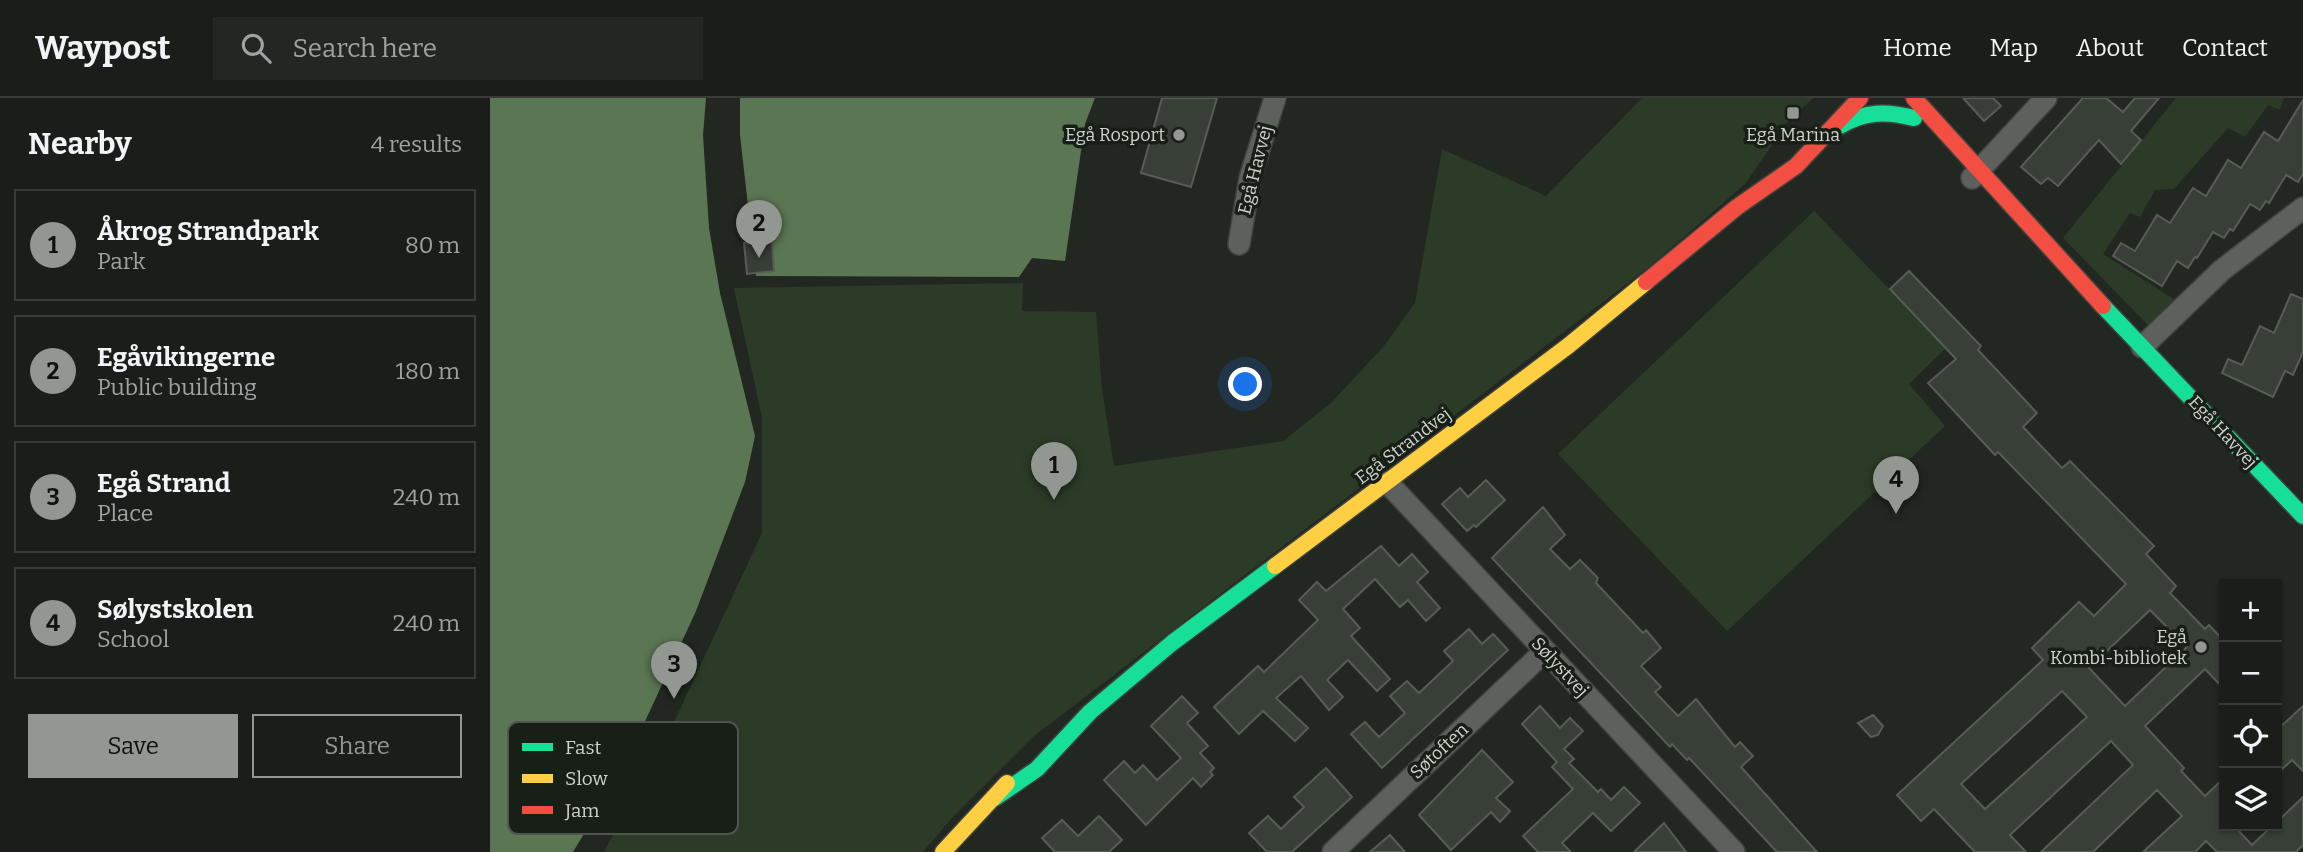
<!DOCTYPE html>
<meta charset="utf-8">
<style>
body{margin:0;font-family:Bitter,serif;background:#232622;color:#f1f3f6}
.controls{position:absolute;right:21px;bottom:21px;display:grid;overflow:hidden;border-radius:0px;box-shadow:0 2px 5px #0004}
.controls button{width:63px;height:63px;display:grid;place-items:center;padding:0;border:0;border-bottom:2px solid #383b38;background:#1a1d19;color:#f1f3f6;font:35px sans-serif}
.you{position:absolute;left:756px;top:287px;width:24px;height:24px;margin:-18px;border:5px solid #fff;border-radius:50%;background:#1a73e8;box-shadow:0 0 0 10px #1a73e833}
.badge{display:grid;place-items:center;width:46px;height:46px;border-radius:50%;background:#929791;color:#111;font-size:23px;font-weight:700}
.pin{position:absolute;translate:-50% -58px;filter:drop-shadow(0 2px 4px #0008)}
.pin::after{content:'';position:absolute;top:37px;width:24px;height:21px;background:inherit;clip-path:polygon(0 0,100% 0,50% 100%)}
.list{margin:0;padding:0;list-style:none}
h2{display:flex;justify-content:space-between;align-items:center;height:91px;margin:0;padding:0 28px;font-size:30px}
h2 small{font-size:23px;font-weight:400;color:#9fa2a2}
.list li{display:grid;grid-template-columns:46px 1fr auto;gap:21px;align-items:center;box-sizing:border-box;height:112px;margin:0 14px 14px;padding:0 14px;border:2px solid #383b38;border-radius:0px}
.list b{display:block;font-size:26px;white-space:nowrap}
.list p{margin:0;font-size:23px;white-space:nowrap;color:#9fa2a2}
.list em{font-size:23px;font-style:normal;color:#9fa2a2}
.actions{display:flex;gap:14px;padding:21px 28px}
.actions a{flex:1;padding:16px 0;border:2px solid #929791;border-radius:0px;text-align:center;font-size:24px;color:#929791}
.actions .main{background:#929791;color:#111}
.icon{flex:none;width:38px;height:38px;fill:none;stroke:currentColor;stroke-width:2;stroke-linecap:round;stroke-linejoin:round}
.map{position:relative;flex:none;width:1813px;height:754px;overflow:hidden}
header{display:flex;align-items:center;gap:42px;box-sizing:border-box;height:98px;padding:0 35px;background:#1a1d19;border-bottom:2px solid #383b38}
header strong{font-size:33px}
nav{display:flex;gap:38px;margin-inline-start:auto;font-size:24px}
.search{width:490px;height:63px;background:#232622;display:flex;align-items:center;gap:18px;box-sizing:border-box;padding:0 24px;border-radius:0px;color:#9fa2a2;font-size:26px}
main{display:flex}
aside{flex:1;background:#1a1d19}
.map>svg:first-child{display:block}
.green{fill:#2c3b27}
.water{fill:#5b7652}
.building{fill:#383f36;stroke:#585c57;stroke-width:2;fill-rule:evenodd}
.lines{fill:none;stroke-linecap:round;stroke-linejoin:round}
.street-casing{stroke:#3e433d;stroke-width:24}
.fast-casing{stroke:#3e433d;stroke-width:19}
.slow-casing{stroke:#3e433d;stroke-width:19}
.jam-casing{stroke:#3e433d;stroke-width:19}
.street{stroke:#5d605c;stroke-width:21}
.fast{stroke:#16e098;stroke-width:16}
.slow{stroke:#ffcf43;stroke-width:16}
.jam{stroke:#f24e42;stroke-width:16}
.poi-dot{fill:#929791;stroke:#181f16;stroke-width:2.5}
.labels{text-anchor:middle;stroke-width:7;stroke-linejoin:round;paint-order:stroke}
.poi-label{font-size:18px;fill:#ced3cd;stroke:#181f16;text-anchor:end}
.street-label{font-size:18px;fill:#ced3cd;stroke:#181f16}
.key{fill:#181f16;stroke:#4f554d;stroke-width:2}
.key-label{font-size:19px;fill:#ced3cd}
</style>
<header>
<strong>Waypost</strong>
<div class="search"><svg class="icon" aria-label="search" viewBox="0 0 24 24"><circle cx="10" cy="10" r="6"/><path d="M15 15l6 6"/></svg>Search here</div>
<nav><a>Home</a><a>Map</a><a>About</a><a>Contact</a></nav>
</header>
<main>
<aside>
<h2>Nearby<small>4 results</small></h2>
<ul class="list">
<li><span class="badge">1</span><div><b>Åkrog Strandpark</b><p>Park</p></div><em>80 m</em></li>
<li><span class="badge">2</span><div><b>Egåvikingerne</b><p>Public building</p></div><em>180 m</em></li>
<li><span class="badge">3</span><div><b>Egå Strand</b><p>Place</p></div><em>240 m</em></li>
<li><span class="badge">4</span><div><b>Sølystskolen</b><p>School</p></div><em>240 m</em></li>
</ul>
<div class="actions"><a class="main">Save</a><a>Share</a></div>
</aside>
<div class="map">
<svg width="1813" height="754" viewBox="0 0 1813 754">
<rect width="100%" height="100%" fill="#222721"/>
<g class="green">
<path d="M 1152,0 L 1323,0 L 1278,43 L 1282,47 L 1255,86 L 1159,169 L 544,638 L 461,721 L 433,754 L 114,754 L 185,622 L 272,435 L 272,320 L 244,190 L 533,185 L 532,213 L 606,214 L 612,291 L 624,368 L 793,343 L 841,305 L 894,248 L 925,205 L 952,51 L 1056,98 Z"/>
<path d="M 1686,0 L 1794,0 L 1790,12 L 1778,7 L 1755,39 L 1738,30 L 1684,91 L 1665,92 L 1650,119 L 1640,115 L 1613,156 L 1685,202 L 1659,228 L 1573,140 Z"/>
<path d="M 1324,113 L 1456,250 L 1419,286 L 1455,328 L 1237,533 L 1068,356 Z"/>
</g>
<g class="water">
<path d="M 0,0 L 216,0 L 213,37 L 219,130 L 230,195 L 265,338 L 255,384 L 206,513 L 133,671 L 83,754 L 0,754 Z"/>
<path d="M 250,0 L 605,0 L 595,26 L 575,163 L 542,160 L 529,179 L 266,178 L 250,37 Z"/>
</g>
<g class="building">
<path d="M 672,0 L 727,0 L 701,89 L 651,75 Z"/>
<path d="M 1473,0 L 1503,0 L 1511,8 L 1494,23 Z"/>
<path d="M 1593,0 L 1616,0 L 1633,14 L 1645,0 L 1669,0 L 1641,33 L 1651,42 L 1631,66 L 1609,42 L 1568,88 L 1558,80 L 1551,86 L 1531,69 Z"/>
<path d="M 1813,2 L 1813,76 L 1808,84 L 1796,77 L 1779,105 L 1776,103 L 1770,112 L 1760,106 L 1743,133 L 1740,131 L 1734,140 L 1723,134 L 1707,160 L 1705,159 L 1698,170 L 1687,163 L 1672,188 L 1623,158 L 1631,145 L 1645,153 L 1667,117 L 1680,125 L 1703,90 L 1716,98 L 1738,62 L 1751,70 L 1774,34 L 1788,43 Z"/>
<path d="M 282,143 L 284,173 L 257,176 L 254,145 Z"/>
<path d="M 1419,173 L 1491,248 L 1488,252 L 1547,315 L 1533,329 L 1572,370 L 1580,363 L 1664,448 L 1656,456 L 1686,488 L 1680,495 L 1715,531 L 1719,527 L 1734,543 L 1734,591 L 1715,571 L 1655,628 L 1694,670 L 1691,673 L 1715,698 L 1734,680 L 1734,728 L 1744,728 L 1762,747 L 1782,728 L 1787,728 L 1787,724 L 1813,699 L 1813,747 L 1806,754 L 1727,754 L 1716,743 L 1705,754 L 1653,754 L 1692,718 L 1667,692 L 1603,754 L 1551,754 L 1643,667 L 1621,643 L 1520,737 L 1536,754 L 1485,754 L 1444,711 L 1431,723 L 1407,697 L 1553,562 L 1542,550 L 1589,504 L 1604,518 L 1636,486 L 1508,354 L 1505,357 L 1438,285 L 1466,261 L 1400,191 ZM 1660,512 L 1697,549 L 1635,608 L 1599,570 ZM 1572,593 L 1597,619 L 1495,711 L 1471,686 Z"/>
<path d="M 1801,196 L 1813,201 L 1813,254 L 1803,277 L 1795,273 L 1783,299 L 1732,275 L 1738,261 L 1752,267 L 1770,228 L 1784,235 Z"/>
<path d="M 996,382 L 1015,402 L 986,429 L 984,427 L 977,433 L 952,406 L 970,390 L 978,399 Z"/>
<path d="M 1053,409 L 1075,437 L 1060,451 L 1080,471 L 1090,462 L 1108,480 L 1106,485 L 1153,535 L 1156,532 L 1171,550 L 1151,568 L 1171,589 L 1165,594 L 1188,618 L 1206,601 L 1245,649 L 1250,644 L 1263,658 L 1251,669 L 1327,754 L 1287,754 L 1199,660 L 1197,662 L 1182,646 L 1180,649 L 1002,460 Z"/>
<path d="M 891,448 L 909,468 L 922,456 L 938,474 L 927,484 L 950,510 L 936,523 L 918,502 L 910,509 L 885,481 L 853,511 L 870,530 L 861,538 L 900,581 L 887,593 L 858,562 L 837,582 L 853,599 L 839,612 L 811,578 L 786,600 L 818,630 L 805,643 L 773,613 L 749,636 L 724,609 L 768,568 L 774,574 L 828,522 L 809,502 L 827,484 L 836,493 Z"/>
<path d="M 979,531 L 992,546 L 1003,536 L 1018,552 L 892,670 L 861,636 L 875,624 L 889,639 L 915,615 L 900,598 L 917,583 L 929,595 L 963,563 L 954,553 Z"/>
<path d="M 692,598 L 708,615 L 697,625 L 718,648 L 710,655 L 724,670 L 720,674 L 723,677 L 711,689 L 703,680 L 656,727 L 614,682 L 634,663 L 645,675 L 653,667 L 667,682 L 691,660 L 661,628 Z"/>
<path d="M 1050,608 L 1070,630 L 1080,620 L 1093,633 L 1074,651 L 1084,661 L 1079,665 L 1108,694 L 1111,691 L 1121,702 L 1134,689 L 1150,705 L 1121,733 L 1103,715 L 1072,745 L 1081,754 L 1048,754 L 1033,738 L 1083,691 L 1062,669 L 1067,664 L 1032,626 Z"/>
<path d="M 1813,608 L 1813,673 L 1802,662 L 1787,676 L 1787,632 Z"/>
<path d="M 1383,617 L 1393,628 L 1388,637 L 1381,639 L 1368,625 Z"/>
<path d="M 992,652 L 1023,684 L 1006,700 L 1020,713 L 1010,724 L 1001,714 L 961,752 L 929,717 Z"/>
<path d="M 836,670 L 862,699 L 802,754 L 777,754 L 759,735 L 778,718 L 791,731 L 814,709 L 804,699 Z"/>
<path d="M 609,718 L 632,742 L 619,754 L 565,754 L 552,740 L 572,722 L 588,738 Z"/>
<path d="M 1174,725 L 1196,754 L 1144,754 Z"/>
<path d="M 900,737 L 915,754 L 880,754 Z"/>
</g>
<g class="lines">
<defs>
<g id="street">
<path d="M 1482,80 L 1556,0"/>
<path d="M 749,146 L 760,80 L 785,0"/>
<path d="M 1652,249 L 1732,172 L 1813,110"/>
<path d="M 897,384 L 1244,754"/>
<path d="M 843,754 L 1055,553"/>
</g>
<g id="fast">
<path d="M 1350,28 C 1375,13 1396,13 1424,20"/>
<path d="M 1613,208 L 1813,418"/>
<path d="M 505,700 L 547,671 L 600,614 L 682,545 L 785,468"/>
</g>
<g id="slow">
<path d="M 785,468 L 1078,248 L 1156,184"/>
<path d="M 453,754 L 517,685"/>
</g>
<g id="jam">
<path d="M 1424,0 L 1613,208"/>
<path d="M 1156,184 L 1247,109 L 1306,68 L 1370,0"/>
</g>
</defs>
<use href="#street" class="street-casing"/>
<use href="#fast" class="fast-casing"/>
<use href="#slow" class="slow-casing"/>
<use href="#jam" class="jam-casing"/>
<use href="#street" class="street"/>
<use href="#fast" class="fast"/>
<use href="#slow" class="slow"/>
<use href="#jam" class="jam"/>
</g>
<g class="poi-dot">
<rect x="1296" y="8" width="14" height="14" rx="3.5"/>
<circle cx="689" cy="37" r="7"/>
<circle cx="1711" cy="549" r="7"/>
</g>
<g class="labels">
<g class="poi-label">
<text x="675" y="43">Egå Rosport</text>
<text x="1303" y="43" text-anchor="middle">Egå Marina</text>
<text x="1697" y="545">Egå<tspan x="1697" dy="21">Kombi-bibliotek</tspan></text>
</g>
<g class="street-label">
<text transform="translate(765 72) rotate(-76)" y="6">Egå Havvej</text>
<text transform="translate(1733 334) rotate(47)" y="6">Egå Havvej</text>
<text transform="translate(913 348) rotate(-37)" y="6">Egå Strandvej</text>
<text transform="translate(1070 569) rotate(47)" y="6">Sølystvej</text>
<text transform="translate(949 653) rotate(-43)" y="6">Søtoften</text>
</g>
</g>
<rect x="18" y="624" width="230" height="112" rx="10" class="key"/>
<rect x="32" y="645" width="31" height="8" fill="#16e098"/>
<rect x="32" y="676" width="31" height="9" fill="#ffcf43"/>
<rect x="32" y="708" width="31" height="8" fill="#f24e42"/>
<g class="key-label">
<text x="75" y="656">Fast</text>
<text x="75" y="687">Slow</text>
<text x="75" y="719">Jam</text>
</g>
</svg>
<div class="controls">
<button>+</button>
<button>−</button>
<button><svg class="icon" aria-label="locate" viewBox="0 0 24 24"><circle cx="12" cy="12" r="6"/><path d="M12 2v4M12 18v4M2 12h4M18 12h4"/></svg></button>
<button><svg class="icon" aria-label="layers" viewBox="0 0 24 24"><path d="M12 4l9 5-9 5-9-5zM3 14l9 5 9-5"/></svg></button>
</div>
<div class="you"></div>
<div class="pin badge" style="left:564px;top:402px">1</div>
<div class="pin badge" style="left:269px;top:160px">2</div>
<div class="pin badge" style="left:184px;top:601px">3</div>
<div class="pin badge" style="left:1406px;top:416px">4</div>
</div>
</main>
